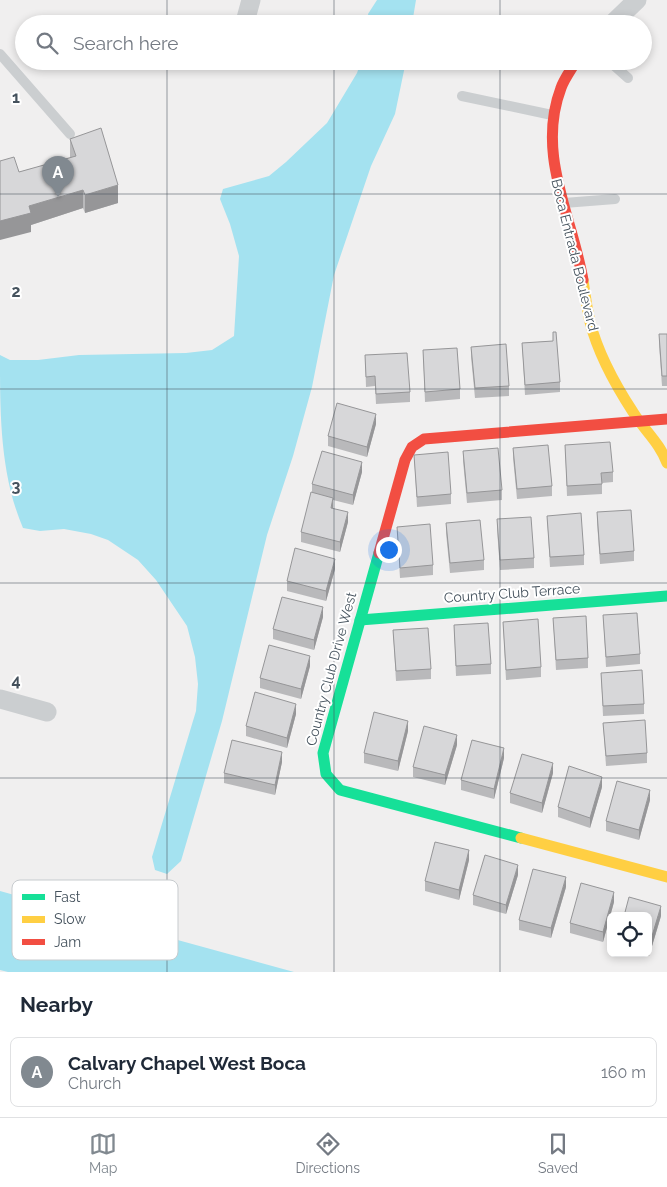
<!DOCTYPE html>
<style>
body{margin:0;font-family:Raleway,sans-serif;background:#f6f6f7;color:#1f2937}
.controls{position:absolute;right:15px;bottom:15px;display:grid;overflow:hidden;border-radius:8px;box-shadow:0 2px 8px #0003}
.controls button{width:45px;height:45px;display:grid;place-items:center;padding:0;border:0;border-bottom:1px solid #e0e1e3;background:#fff;color:#1f2937;font:25px sans-serif}
.you{position:absolute;left:388px;top:549px;width:18px;height:18px;margin:-12px;border:4px solid #fff;border-radius:50%;background:#1a73e8;box-shadow:0 0 0 8px #1a73e833}
.badge{display:grid;place-items:center;width:32px;height:32px;border-radius:50%;background:#818990;color:#fff;font-size:16px;font-weight:700}
.pin{position:absolute;translate:-50% -41px;filter:drop-shadow(0 1px 2px #0008)}
.pin::after{content:'';position:absolute;top:26px;width:18px;height:15px;background:inherit;clip-path:polygon(0 0,100% 0,50% 100%)}
.list{margin:0;padding:0;list-style:none}
h2{display:flex;justify-content:space-between;align-items:center;height:65px;margin:0;padding:0 20px;font-size:21px}
h2 small{font-size:16px;font-weight:400;color:#747a83}
.list li{display:grid;grid-template-columns:32px 1fr auto;gap:15px;align-items:center;box-sizing:border-box;height:70px;margin:0 10px 10px;padding:0 10px;border:1px solid #e0e1e3;border-radius:8px}
.list b{display:block;font-size:19px;white-space:nowrap}
.list p{margin:0;font-size:16px;white-space:nowrap;color:#747a83}
.list em{font-size:16px;font-style:normal;color:#747a83}
.icon{flex:none;width:28px;height:28px;fill:none;stroke:currentColor;stroke-width:2;stroke-linecap:round;stroke-linejoin:round}
.map{position:relative;flex:none;width:667px;height:972px;overflow:hidden}
.search{position:absolute;background:#fff;box-shadow:0 2px 8px #0003;left:15px;right:15px;top:15px;height:55px;display:flex;align-items:center;gap:12px;box-sizing:border-box;padding:0 18px;border-radius:28px;color:#747a83;font-size:19px}
.sheet{height:145px;background:#fff}
nav{display:flex;justify-content:space-around;align-items:center;box-sizing:border-box;height:70px;border-top:1px solid #e0e1e3;background:#fff;font-size:14px;color:#747a83}
nav a{display:grid;justify-items:center;gap:2px}
nav .on{color:#818990}
.map>svg:first-child{display:block}
.water{fill:#a4e2f0}
.lines{fill:none;stroke-linecap:round;stroke-linejoin:round}
.lane{stroke:#cbced0;stroke-width:10}
.street{stroke:#cbced0;stroke-width:19}
.fast{stroke:#16e098;stroke-width:11}
.slow{stroke:#ffcf43;stroke-width:11}
.jam{stroke:#f24e42;stroke-width:11}
.wall{fill:#b9b9bb}
.shaded-wall{fill:#969698}
.building{fill:#d7d7d9;stroke:#969698}
.grid{fill:none;stroke:#45525d;stroke-width:1;stroke-opacity:0.55}
.labels{text-anchor:middle;stroke-width:4;stroke-linejoin:round;paint-order:stroke}
.street-label{font-size:14px;fill:#45525d;stroke:#fff}
.key{fill:#fff;stroke:#c7cbce;stroke-width:1}
.key-label{font-size:14px;fill:#45525d}
.grid-label{font-size:16px;text-anchor:middle;font-weight:bold;fill:#45525d;stroke:#fff;stroke-width:4;stroke-linejoin:round;paint-order:stroke}
</style>
<div class="map">
<svg width="667" height="972" viewBox="0 0 667 972">
<rect width="100%" height="100%" fill="#f0efef"/>
<g class="water">
<path d="M 377,0 L 416,0 L 412,24 L 370,24 L 368,14 Z"/>
<path d="M 361,61 L 406,61 L 395,114 L 371,166 L 334,275 L 312,387 L 293,456 L 267,535 L 222,721 L 181,861 L 167,874 L 155,870 L 152,857 L 196,711 L 198,684 L 195,657 L 187,626 L 156,580 L 138,560 L 108,540 L 91,534 L 64,529 L 40,531 L 23,528 C 0,474 0,414 0,355 L 10,360 L 38,360 L 79,355 L 186,353 L 212,350 L 234,336 L 239,256 L 230,224 L 220,199 L 223,189 L 269,176 L 286,162 L 327,123 L 357,73 Z"/>
<path d="M 0,891 L 111,922 L 136,914 L 145,916 L 152,918 L 174,939 L 294,972 L 8,972 L 0,970 Z"/>
</g>
<g class="lines">
<g class="lane">
<path d="M 0,54 L 70,134"/>
<path d="M 609,61 L 628,78"/>
<path d="M 462,96 L 552,115"/>
<path d="M 564,203 L 615,199"/>
</g>
<g class="street">
<path d="M 245,22 L 251,0"/>
<path d="M 612,24 L 637,0"/>
<path d="M 0,699 L 47,712"/>
</g>
<g class="fast">
<path d="M 379,553 L 323,753 L 326,774 L 340,790 L 521,838"/>
<path d="M 360,620 L 667,596"/>
</g>
<g class="slow">
<path d="M 583,280 C 585,294 587,309 590,322 C 598,353 616,386 633,412 C 644,430 660,443 667,463"/>
<path d="M 521,838 L 667,877"/>
</g>
<g class="jam">
<path d="M 576,61 C 571,70 564,79 561,88 C 536,154 572,216 583,280"/>
<path d="M 379,553 L 405,460 L 412,447 L 424,439 L 667,419"/>
</g>
</g>
<g class="wall">
<path d="M 70,139 L 118,203 L 85,213 L 83,208 L 31,225 L 31,232 L 19,172 L 70,158 Z"/>
<path d="M 553,332 L 560,382 L 560,392 L 525,395 L 522,343 L 553,341 Z"/>
<path d="M 659,334 L 667,334 L 667,386 L 662,386 L 659,344 Z"/>
<path d="M 471,347 L 509,386 L 509,396 L 475,398 L 471,357 Z"/>
<path d="M 423,350 L 460,389 L 460,399 L 425,402 Z"/>
<path d="M 365,355 L 410,392 L 410,402 L 376,404 L 375,386 L 366,387 Z"/>
<path d="M 376,424 L 367,457 L 328,446 L 328,436 Z"/>
<path d="M 565,445 L 613,472 L 613,482 L 602,483 L 602,494 L 567,496 Z"/>
<path d="M 513,448 L 552,486 L 552,496 L 517,499 L 513,458 Z"/>
<path d="M 463,451 L 502,490 L 502,500 L 467,503 L 463,461 Z"/>
<path d="M 414,455 L 451,494 L 451,504 L 417,507 Z"/>
<path d="M 362,472 L 353,505 L 333,500 L 333,508 L 348,522 L 340,552 L 301,542 L 301,532 L 312,492 L 312,484 Z"/>
<path d="M 597,512 L 634,551 L 634,561 L 600,564 L 597,522 Z"/>
<path d="M 547,516 L 584,555 L 584,565 L 550,567 Z"/>
<path d="M 497,519 L 534,558 L 534,568 L 500,570 L 497,529 Z"/>
<path d="M 446,523 L 484,560 L 484,570 L 450,573 L 446,533 Z"/>
<path d="M 397,527 L 433,565 L 433,575 L 400,578 Z"/>
<path d="M 335,569 L 326,601 L 287,591 L 287,581 Z"/>
<path d="M 603,615 L 640,654 L 640,664 L 606,667 Z"/>
<path d="M 323,617 L 314,650 L 273,639 L 273,629 Z"/>
<path d="M 553,618 L 588,658 L 588,668 L 556,670 Z"/>
<path d="M 503,622 L 541,667 L 541,677 L 506,680 Z"/>
<path d="M 454,625 L 491,664 L 491,674 L 456,676 Z"/>
<path d="M 393,630 L 431,669 L 431,679 L 396,681 Z"/>
<path d="M 310,666 L 301,699 L 260,688 L 260,678 Z"/>
<path d="M 601,673 L 644,704 L 644,714 L 603,716 Z"/>
<path d="M 296,714 L 287,748 L 246,736 L 246,726 Z"/>
<path d="M 603,723 L 647,753 L 647,763 L 606,766 Z"/>
<path d="M 408,731 L 398,771 L 364,763 L 364,753 Z"/>
<path d="M 457,745 L 445,785 L 413,777 L 413,767 Z"/>
<path d="M 504,758 L 494,799 L 461,790 L 461,780 Z"/>
<path d="M 282,762 L 275,795 L 224,783 L 224,773 Z"/>
<path d="M 553,773 L 542,813 L 510,803 L 510,793 Z"/>
<path d="M 602,787 L 590,828 L 558,817 L 558,807 Z"/>
<path d="M 650,800 L 639,840 L 606,831 L 606,821 Z"/>
<path d="M 469,860 L 459,900 L 425,891 L 425,881 Z"/>
<path d="M 518,875 L 506,914 L 473,905 L 473,895 Z"/>
<path d="M 566,887 L 551,938 L 519,930 L 519,920 Z"/>
<path d="M 614,902 L 603,942 L 570,933 L 570,923 Z"/>
<path d="M 648,916 L 661,916 L 649,956 L 639,953 L 648,953 Z"/>
</g>
<g class="shaded-wall">
<path d="M 118,185 L 118,203 L 85,213 L 85,195 Z"/>
<path d="M 83,190 L 83,208 L 31,225 L 31,232 L 0,240 L 0,221 L 29,206 Z"/>
<path d="M 376,414 L 376,424 L 367,457 L 367,447 Z"/>
<path d="M 362,462 L 362,472 L 353,505 L 353,495 Z"/>
<path d="M 333,498 L 333,508 L 331,518 L 331,508 Z"/>
<path d="M 348,512 L 348,522 L 340,552 L 340,542 Z"/>
<path d="M 335,559 L 335,569 L 326,601 L 326,591 Z"/>
<path d="M 323,607 L 323,617 L 314,650 L 314,640 Z"/>
<path d="M 310,656 L 310,666 L 301,699 L 301,689 Z"/>
<path d="M 296,704 L 296,714 L 287,748 L 287,738 Z"/>
<path d="M 408,721 L 408,731 L 398,771 L 398,761 Z"/>
<path d="M 457,735 L 457,745 L 445,785 L 445,775 Z"/>
<path d="M 504,748 L 504,758 L 494,799 L 494,789 Z"/>
<path d="M 282,752 L 282,762 L 275,795 L 275,785 Z"/>
<path d="M 553,763 L 553,773 L 542,813 L 542,803 Z"/>
<path d="M 602,777 L 602,787 L 590,828 L 590,818 Z"/>
<path d="M 650,790 L 650,800 L 639,840 L 639,830 Z"/>
<path d="M 469,850 L 469,860 L 459,900 L 459,890 Z"/>
<path d="M 518,865 L 518,875 L 506,914 L 506,905 Z"/>
<path d="M 566,877 L 566,887 L 551,938 L 551,928 Z"/>
<path d="M 614,892 L 614,902 L 603,942 L 603,932 Z"/>
<path d="M 661,906 L 661,916 L 649,956 L 649,946 Z"/>
</g>
<g class="building">
<path d="M 101,128 L 118,185 L 85,195 L 83,190 L 29,206 L 31,213 L 0,221 L 0,161 L 14,157 L 19,172 L 76,156 L 70,139 Z"/>
<path d="M 553,332 L 556,332 L 560,382 L 525,385 L 522,343 L 553,341 Z"/>
<path d="M 659,334 L 667,334 L 667,376 L 662,376 Z"/>
<path d="M 506,344 L 509,386 L 475,388 L 471,347 Z"/>
<path d="M 457,348 L 460,389 L 425,392 L 423,350 Z"/>
<path d="M 407,353 L 410,392 L 376,394 L 375,376 L 366,377 L 365,355 Z"/>
<path d="M 337,403 L 376,414 L 367,447 L 328,436 Z"/>
<path d="M 610,442 L 613,472 L 601,473 L 602,484 L 567,486 L 565,445 Z"/>
<path d="M 548,445 L 552,486 L 517,489 L 513,448 Z"/>
<path d="M 498,448 L 502,490 L 467,493 L 463,451 Z"/>
<path d="M 322,451 L 362,462 L 353,495 L 312,484 Z"/>
<path d="M 448,452 L 451,494 L 417,497 L 414,455 Z"/>
<path d="M 311,492 L 333,498 L 331,508 L 348,512 L 340,542 L 301,532 Z"/>
<path d="M 631,510 L 634,551 L 600,554 L 597,512 Z"/>
<path d="M 581,513 L 584,555 L 550,557 L 547,516 Z"/>
<path d="M 531,517 L 534,558 L 500,560 L 497,519 Z"/>
<path d="M 480,520 L 484,560 L 450,563 L 446,523 Z"/>
<path d="M 430,524 L 433,565 L 400,568 L 397,527 Z"/>
<path d="M 295,548 L 335,559 L 326,591 L 287,581 Z"/>
<path d="M 282,597 L 323,607 L 314,640 L 273,629 Z"/>
<path d="M 637,613 L 640,654 L 606,657 L 603,615 Z"/>
<path d="M 586,616 L 588,658 L 556,660 L 553,618 Z"/>
<path d="M 538,619 L 541,667 L 506,670 L 503,622 Z"/>
<path d="M 488,623 L 491,664 L 456,666 L 454,625 Z"/>
<path d="M 428,628 L 431,669 L 396,671 L 393,630 Z"/>
<path d="M 269,645 L 310,656 L 301,689 L 260,678 Z"/>
<path d="M 642,670 L 644,704 L 603,706 L 601,673 Z"/>
<path d="M 255,692 L 296,704 L 287,738 L 246,726 Z"/>
<path d="M 374,712 L 408,721 L 398,761 L 364,753 Z"/>
<path d="M 645,720 L 647,753 L 606,756 L 603,723 Z"/>
<path d="M 424,726 L 457,735 L 445,775 L 413,767 Z"/>
<path d="M 232,740 L 282,752 L 275,785 L 224,773 Z"/>
<path d="M 472,740 L 504,748 L 494,789 L 461,780 Z"/>
<path d="M 522,754 L 553,763 L 542,803 L 510,793 Z"/>
<path d="M 569,766 L 602,777 L 590,818 L 558,807 Z"/>
<path d="M 617,781 L 650,790 L 639,830 L 606,821 Z"/>
<path d="M 435,842 L 469,850 L 459,890 L 425,881 Z"/>
<path d="M 485,855 L 518,865 L 506,905 L 473,895 Z"/>
<path d="M 533,869 L 566,877 L 551,928 L 519,920 Z"/>
<path d="M 581,883 L 614,892 L 603,932 L 570,923 Z"/>
<path d="M 629,897 L 661,906 L 649,946 L 648,946 L 648,916 L 624,916 Z"/>
</g>
<path class="grid" d="M 167,0 L 167,24M 334,0 L 334,24M 500,0 L 500,24M 167,61 L 167,972M 334,61 L 334,972M 500,61 L 500,972M 0,194 L 667,194M 0,389 L 667,389M 0,583 L 667,583M 0,778 L 667,778"/>
<g class="labels">
<g class="street-label">
<text transform="translate(575 255) rotate(76)" y="5">Boca Entrada Boulevard</text>
<text transform="translate(512 593) rotate(-4)" y="5">Country Club Terrace</text>
<text transform="translate(331 669) rotate(-75)" y="5">Country Club Drive West</text>
</g>
</g>
<rect x="12" y="880" width="166" height="80" rx="8" class="key"/>
<rect x="22" y="894" width="23" height="6" fill="#16e098"/>
<rect x="22" y="916" width="23" height="7" fill="#ffcf43"/>
<rect x="22" y="939" width="23" height="6" fill="#f24e42"/>
<g class="key-label">
<text x="54" y="902">Fast</text>
<text x="54" y="924">Slow</text>
<text x="54" y="947">Jam</text>
</g>
<g class="grid-label">
<text x="16" y="103">1</text>
<text x="16" y="297">2</text>
<text x="16" y="492">3</text>
<text x="16" y="686">4</text>
</g>
</svg>
<div class="controls">
<button><svg class="icon" aria-label="locate" viewBox="0 0 24 24"><circle cx="12" cy="12" r="6"/><path d="M12 2v4M12 18v4M2 12h4M18 12h4"/></svg></button>
</div>
<div class="you"></div>
<div class="pin badge" style="left:58px;top:197px">A</div>
<div class="search"><svg class="icon" aria-label="search" viewBox="0 0 24 24"><circle cx="10" cy="10" r="6"/><path d="M15 15l6 6"/></svg>Search here</div>
</div>
<section class="sheet">
<h2>Nearby<small></small></h2>
<ul class="list">
<li><span class="badge">A</span><div><b>Calvary Chapel West Boca</b><p>Church</p></div><em>160 m</em></li>
</ul>
</section>
<nav>
<a class="on"><svg class="icon" aria-label="map" viewBox="0 0 24 24"><path d="M3 6l6-2 6 2 6-2v14l-6 2-6-2-6 2zM9 4v14M15 6v14"/></svg>Map</a>
<a><svg class="icon" aria-label="directions" viewBox="0 0 24 24"><path d="M12 3l9 9-9 9-9-9zM9 14v-3h6M13 9l2 2-2 2"/></svg>Directions</a>
<a><svg class="icon" aria-label="saved" viewBox="0 0 24 24"><path d="M7 4h10v16l-5-4-5 4z"/></svg>Saved</a>
</nav>
